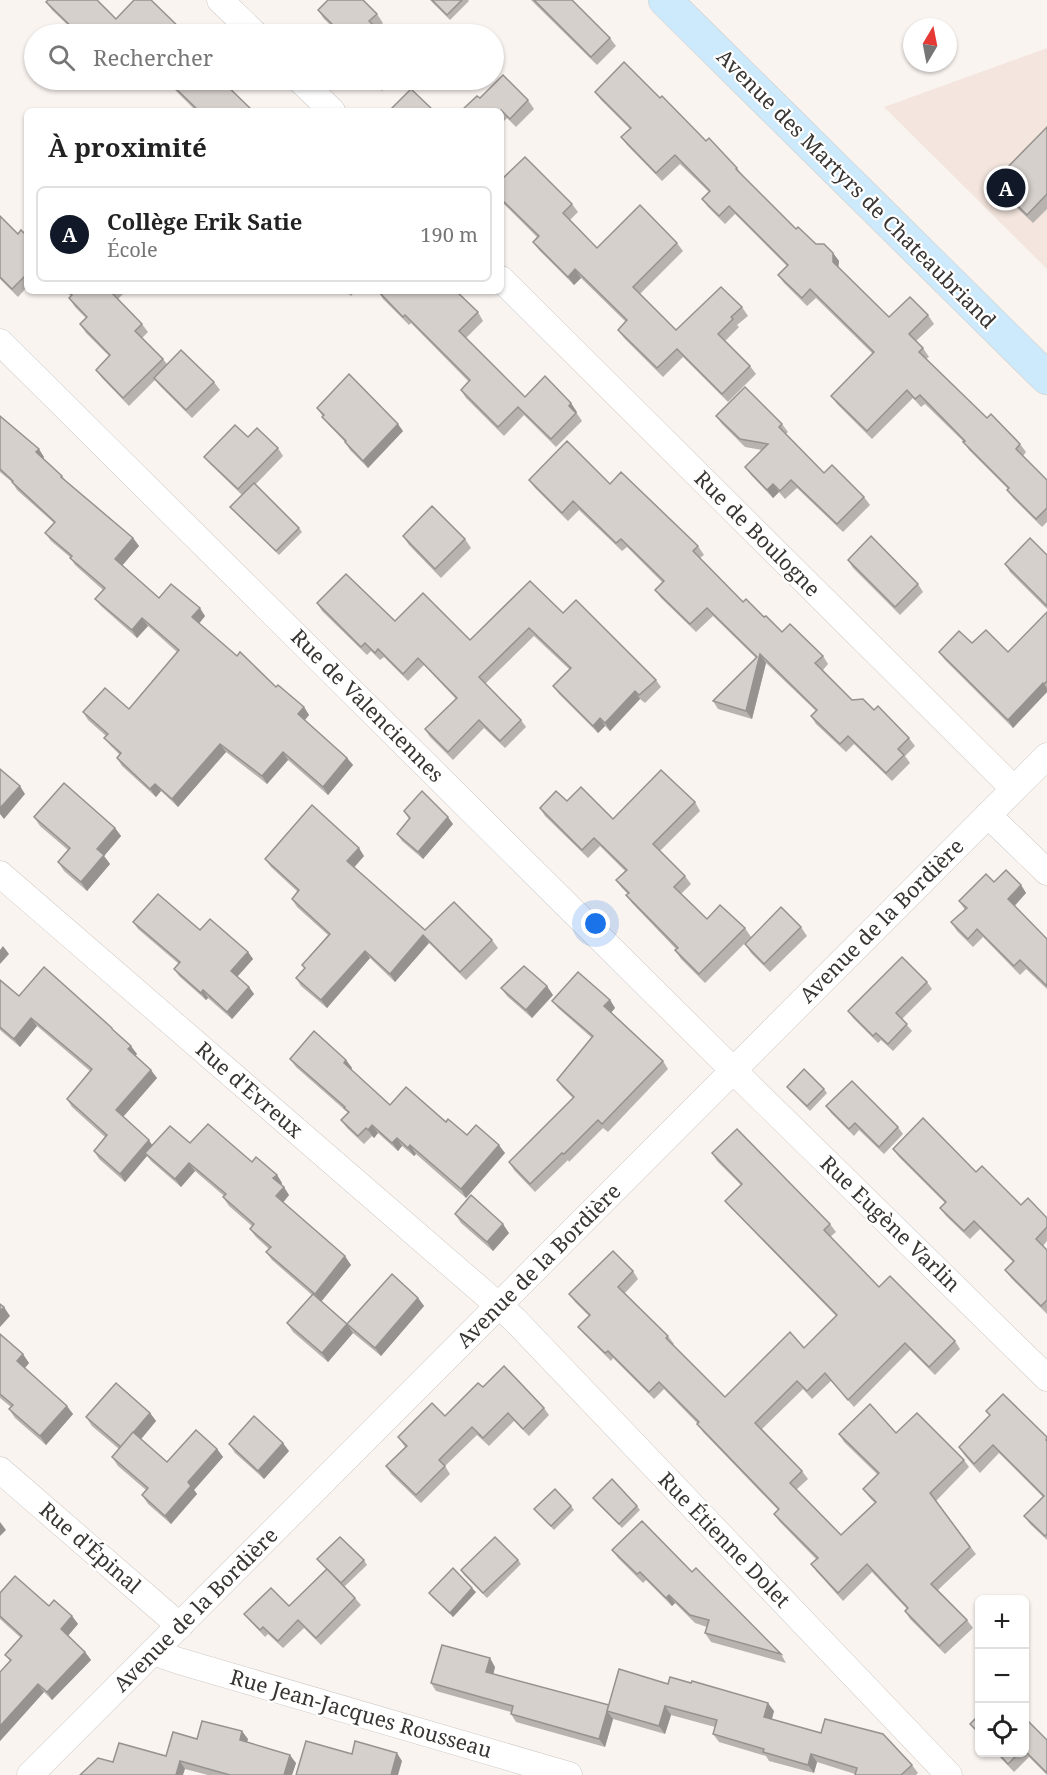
<!DOCTYPE html>
<html lang="fr">
<meta charset="utf-8">
<style>
body{margin:0;font-family:"Noto Serif",serif;background:#f6f6f6;color:#222}
.controls{position:absolute;right:18px;bottom:18px;display:grid;overflow:hidden;border-radius:9px;box-shadow:0 2px 4px #0004}
.controls button{width:54px;height:54px;display:grid;place-items:center;padding:0;border:0;border-bottom:2px solid #e0e0e0;background:#fff;color:#222;font:30px sans-serif}
.compass{position:absolute;left:903px;top:18px;width:54px;height:54px;border-radius:50%;background:#fff;box-shadow:0 2px 4px #0004;rotate:10deg}
.you{position:absolute;left:596px;top:924px;width:21px;height:21px;margin:-15px;border:4px solid #fff;border-radius:50%;background:#1a73e8;box-shadow:0 0 0 9px #1a73e833}
.badge{display:grid;place-items:center;width:39px;height:39px;border-radius:50%;background:#111827;color:#fff;font-size:20px;font-weight:700}
.pin{position:absolute;translate:-50% -50%;border:3px solid #fff;box-shadow:0 2px 6px #0006}
.list{margin:0;padding:0;list-style:none}
h2{display:flex;justify-content:space-between;align-items:center;height:78px;margin:0;padding:0 24px;font-size:26px}
h2 small{font-size:20px;font-weight:400;color:#767676}
.list li{display:grid;grid-template-columns:39px 1fr auto;gap:18px;align-items:center;box-sizing:border-box;height:96px;margin:0 12px 12px;padding:0 12px;border:2px solid #e0e0e0;border-radius:9px}
.list b{display:block;font-size:22px;white-space:nowrap}
.list p{margin:0;font-size:20px;white-space:nowrap;color:#767676}
.list em{font-size:20px;font-style:normal;color:#767676}
.icon{flex:none;width:33px;height:33px;fill:none;stroke:currentColor;stroke-width:2;stroke-linecap:round;stroke-linejoin:round}
.map{position:relative;flex:none;width:1047px;height:1775px;overflow:hidden}
.search{position:absolute;background:#fff;box-shadow:0 2px 4px #0004;left:24px;top:24px;width:480px;height:66px;display:flex;align-items:center;gap:15px;box-sizing:border-box;padding:0 21px;border-radius:33px;color:#767676;font-size:22px}
.panel{position:absolute;background:#fff;box-shadow:0 2px 4px #0004;left:24px;top:108px;width:480px;height:186px;border-radius:9px}
.map>svg:first-child{display:block}
.built{fill:#f4e6de}
.lines{fill:none;stroke-linecap:round;stroke-linejoin:round}
.street-casing{stroke:#d0cac6;stroke-width:27}
.secondary-casing{stroke:#d0cac6;stroke-width:34}
.street{stroke:#fff;stroke-width:26}
.secondary{stroke:#cceafb;stroke-width:33}
.wall{fill:#b8b3af}
.shaded-wall{fill:#96928f}
.building{fill:#d6d0cc;stroke:#96928f;stroke-width:1.5}
.labels{text-anchor:middle;stroke-width:4.5;stroke-linejoin:round;paint-order:stroke}
.street-label{font-size:21px;fill:#383533;stroke:#fff}
</style>
<div class="map">
<svg width="1047" height="1775" viewBox="0 0 1047 1775">
<rect width="100%" height="100%" fill="#faf4f0"/>
<path class="built" d="M 1047,48 L 1047,269 L 884,107 Z"/>
<g class="lines">
<defs>
<g id="street">
<path d="M 220,0 L 255,34"/>
<path d="M 300,80 L 332,111"/>
<path d="M 501,279 L 1014,789"/>
<path d="M 0,342 L 748,1085 L 1047,1378"/>
<path d="M 988,815 L 1047,872"/>
<path d="M 0,874 L 514,1319 L 949,1775"/>
<path d="M 0,1470 L 180,1626"/>
<path d="M 153,1652 L 179,1661 L 569,1775"/>
<path d="M 30,1775 L 1047,756"/>
</g>
<path id="secondary" d="M 665,0 L 1047,378"/>
</defs>
<use href="#street" class="street-casing"/>
<use href="#secondary" class="secondary-casing"/>
<use href="#street" class="street"/>
<use href="#secondary" class="secondary"/>
</g>
<g class="wall">
<path d="M 430,0 L 468,0 L 469,1 L 450,20 Z"/>
<path d="M 531,0 L 572,0 L 610,38 L 616,46 L 597,65 Z"/>
<path d="M 46,2 L 116,19 L 186,34 L 77,34 L 52,10 Z"/>
<path d="M 318,10 L 377,14 L 383,23 L 377,29 L 383,34 L 340,34 L 324,19 Z"/>
<path d="M 161,80 L 227,80 L 232,86 L 230,88 L 253,111 L 196,111 L 172,87 L 170,88 Z"/>
<path d="M 371,80 L 393,80 L 382,91 Z"/>
<path d="M 595,92 L 660,98 L 706,141 L 737,168 L 743,176 L 796,229 L 816,244 L 833,253 L 839,261 L 838,268 L 889,317 L 928,315 L 934,324 L 916,341 L 923,348 L 929,357 L 926,359 L 987,418 L 1020,444 L 1026,452 L 1023,456 L 1047,480 L 1047,522 L 1042,527 L 1013,498 L 1007,490 L 1008,489 L 969,450 L 964,442 L 925,404 L 921,407 L 913,398 L 872,439 L 837,404 L 831,396 L 873,354 L 816,298 L 807,306 L 784,283 L 778,275 L 787,266 L 735,214 L 725,224 L 708,207 L 702,199 L 709,192 L 680,164 L 662,181 L 627,145 L 621,137 L 630,129 L 601,100 Z"/>
<path d="M 480,98 L 528,100 L 534,109 L 516,127 L 507,118 L 502,123 L 501,122 L 501,111 L 461,111 Z"/>
<path d="M 1047,127 L 1047,209 L 1033,223 L 1014,205 L 1008,196 L 1013,191 L 1006,184 L 1000,175 Z"/>
<path d="M 501,180 L 572,204 L 578,212 L 570,220 L 597,248 L 677,243 L 683,251 L 640,294 L 676,330 L 742,307 L 748,316 L 737,325 L 739,327 L 725,341 L 750,366 L 756,374 L 728,402 L 683,357 L 663,377 L 624,338 L 618,330 L 626,322 L 581,278 L 574,285 L 539,250 L 533,242 L 537,237 L 501,201 Z"/>
<path d="M 0,216 L 18,234 L 27,236 L 27,287 L 18,297 L 0,279 Z"/>
<path d="M 65,291 L 124,291 L 125,292 L 118,299 L 142,324 L 148,332 L 142,338 L 163,359 L 167,364 L 214,382 L 220,390 L 192,418 L 160,386 L 155,380 L 129,406 L 102,378 L 96,370 L 109,356 L 86,333 L 80,324 L 86,318 L 75,307 L 69,298 L 71,296 Z"/>
<path d="M 346,291 L 355,291 L 351,296 Z"/>
<path d="M 378,291 L 478,312 L 483,321 L 466,338 L 525,397 L 577,412 L 576,412 L 582,421 L 556,447 L 524,415 L 504,436 L 466,398 L 461,390 L 469,382 L 411,323 L 409,325 L 383,299 Z"/>
<path d="M 317,408 L 403,431 L 368,468 L 350,450 L 345,442 L 328,424 Z"/>
<path d="M 0,416 L 44,457 L 43,458 L 62,476 L 67,482 L 133,538 L 139,546 L 122,565 L 159,598 L 205,616 L 199,623 L 237,656 L 276,687 L 304,707 L 309,715 L 305,720 L 347,758 L 353,765 L 328,795 L 288,760 L 267,784 L 226,752 L 178,807 L 161,791 L 156,797 L 122,766 L 117,758 L 120,755 L 110,745 L 104,738 L 106,736 L 88,720 L 83,712 L 129,709 L 177,652 L 148,626 L 137,638 L 101,606 L 95,599 L 103,590 L 75,565 L 70,557 L 51,541 L 45,533 L 54,523 L 17,490 L 12,482 L 0,472 Z"/>
<path d="M 716,416 L 782,424 L 788,432 L 786,434 L 824,473 L 864,497 L 870,505 L 843,532 L 797,488 L 785,499 L 779,492 L 773,498 L 751,475 L 745,467 L 762,450 L 745,447 L 722,424 Z"/>
<path d="M 248,437 L 278,448 L 283,456 L 255,485 L 299,528 L 302,532 L 279,555 L 234,511 L 230,507 L 242,495 L 210,464 L 204,457 Z"/>
<path d="M 529,480 L 610,484 L 698,546 L 704,555 L 700,558 L 743,602 L 782,632 L 823,656 L 828,664 L 823,670 L 852,700 L 874,710 L 909,738 L 915,746 L 905,756 L 910,763 L 892,781 L 854,744 L 846,752 L 816,724 L 811,716 L 816,711 L 766,663 L 752,719 L 718,709 L 713,701 L 756,658 L 713,616 L 696,632 L 661,598 L 655,590 L 662,582 L 627,547 L 622,551 L 579,510 L 568,521 L 535,488 Z"/>
<path d="M 403,536 L 465,539 L 471,548 L 441,578 L 409,545 Z"/>
<path d="M 1047,555 L 1047,609 L 1010,572 L 1005,564 Z"/>
<path d="M 848,560 L 918,584 L 923,592 L 900,615 L 853,568 Z"/>
<path d="M 317,603 L 395,621 L 470,640 L 563,613 L 656,680 L 661,687 L 645,703 L 640,699 L 610,731 L 605,726 L 598,733 L 559,694 L 553,686 L 570,670 L 534,636 L 485,684 L 521,720 L 526,727 L 505,748 L 484,728 L 453,760 L 430,737 L 425,729 L 456,699 L 424,665 L 408,681 L 384,657 L 380,660 L 371,651 L 367,655 L 322,611 Z"/>
<path d="M 1047,612 L 1047,692 L 1013,728 L 945,660 L 939,652 L 972,643 L 1008,652 Z"/>
<path d="M 567,801 L 613,819 L 695,802 L 700,811 L 660,851 L 685,876 L 691,884 L 681,894 L 707,919 L 745,928 L 751,937 L 705,983 L 681,959 L 675,950 L 676,949 L 632,903 L 626,895 L 628,894 L 622,888 L 616,880 L 625,871 L 600,846 L 588,858 L 545,816 L 540,808 Z"/>
<path d="M 404,811 L 453,824 L 423,859 L 402,841 L 397,834 L 409,819 Z"/>
<path d="M 34,817 L 115,828 L 121,836 L 104,856 L 110,864 L 87,891 L 64,871 L 58,862 L 68,850 L 40,826 Z"/>
<path d="M 364,856 L 354,868 L 425,930 L 492,940 L 498,948 L 466,980 L 429,943 L 395,982 L 370,958 L 327,1008 L 301,986 L 296,978 L 305,968 L 302,965 L 328,935 L 297,907 L 292,899 L 298,892 L 271,867 L 265,859 Z"/>
<path d="M 994,882 L 1021,885 L 1026,893 L 1015,906 L 1047,939 L 1047,989 L 1026,969 L 1020,975 L 983,937 L 973,947 L 957,931 L 951,922 L 965,910 L 959,901 Z"/>
<path d="M 133,922 L 200,930 L 248,952 L 253,959 L 237,977 L 249,987 L 254,994 L 232,1019 L 208,998 L 206,1000 L 179,976 L 174,969 L 179,964 L 138,929 Z"/>
<path d="M 801,927 L 807,936 L 770,972 L 751,953 L 745,944 Z"/>
<path d="M 0,980 L 19,996 L 115,1032 L 137,1054 L 135,1056 L 157,1078 L 123,1117 L 152,1145 L 190,1143 L 252,1162 L 277,1175 L 282,1183 L 281,1185 L 289,1195 L 283,1202 L 351,1265 L 321,1301 L 347,1324 L 418,1298 L 424,1306 L 381,1356 L 353,1333 L 328,1362 L 293,1332 L 287,1323 L 312,1295 L 272,1260 L 266,1252 L 269,1249 L 256,1237 L 250,1229 L 252,1226 L 229,1206 L 223,1197 L 224,1196 L 195,1171 L 181,1187 L 151,1161 L 147,1156 L 125,1182 L 99,1159 L 94,1151 L 105,1137 L 72,1107 L 67,1099 L 90,1071 L 37,1026 L 20,1047 L 0,1030 Z"/>
<path d="M 927,982 L 932,989 L 902,1019 L 912,1031 L 893,1051 L 881,1040 L 878,1043 L 853,1018 L 848,1011 Z"/>
<path d="M 501,988 L 553,995 L 532,1018 L 507,996 Z"/>
<path d="M 610,1000 L 615,1008 L 611,1012 L 663,1061 L 668,1069 L 608,1132 L 603,1128 L 569,1162 L 568,1160 L 535,1192 L 514,1170 L 509,1162 L 573,1098 L 562,1087 L 557,1080 L 592,1038 L 558,1008 L 552,1001 Z"/>
<path d="M 290,1059 L 346,1060 L 352,1068 L 351,1069 L 390,1105 L 446,1122 L 467,1135 L 505,1153 L 466,1198 L 416,1154 L 414,1156 L 402,1146 L 398,1151 L 378,1133 L 374,1138 L 372,1136 L 364,1144 L 347,1128 L 341,1120 L 348,1113 L 346,1111 L 296,1067 Z"/>
<path d="M 787,1087 L 824,1089 L 827,1093 L 810,1111 L 790,1091 Z"/>
<path d="M 826,1106 L 898,1127 L 903,1134 L 884,1154 L 859,1130 L 854,1136 L 831,1113 Z"/>
<path d="M 893,1149 L 976,1172 L 1021,1205 L 1047,1218 L 1047,1241 L 1043,1246 L 1047,1250 L 1047,1314 L 1011,1278 L 1005,1270 L 1013,1262 L 980,1229 L 970,1239 L 946,1216 L 940,1208 L 945,1203 L 899,1157 Z"/>
<path d="M 712,1153 L 830,1224 L 836,1232 L 830,1237 L 879,1287 L 955,1341 L 960,1349 L 935,1375 L 910,1350 L 854,1407 L 831,1381 L 812,1399 L 803,1389 L 762,1429 L 802,1471 L 808,1479 L 796,1490 L 841,1535 L 875,1503 L 869,1497 L 863,1489 L 878,1475 L 844,1442 L 839,1434 L 896,1433 L 964,1460 L 969,1467 L 936,1501 L 976,1554 L 938,1590 L 967,1620 L 973,1628 L 945,1654 L 910,1619 L 905,1611 L 907,1609 L 872,1572 L 843,1601 L 817,1572 L 811,1564 L 816,1559 L 779,1521 L 774,1514 L 778,1510 L 703,1432 L 698,1424 L 664,1389 L 654,1399 L 613,1358 L 611,1361 L 584,1334 L 578,1327 L 589,1316 L 575,1302 L 569,1294 L 633,1271 L 638,1279 L 625,1293 L 668,1336 L 674,1344 L 673,1345 L 725,1397 L 804,1348 L 836,1316 L 731,1208 L 725,1201 L 741,1185 L 717,1161 Z"/>
<path d="M 455,1214 L 509,1233 L 493,1251 L 461,1223 Z"/>
<path d="M 0,1334 L 29,1363 L 25,1368 L 73,1414 L 46,1445 L 15,1418 L 9,1409 L 11,1407 L 0,1398 Z"/>
<path d="M 483,1387 L 544,1408 L 549,1415 L 529,1436 L 514,1421 L 489,1446 L 477,1435 L 445,1466 L 450,1474 L 421,1503 L 391,1474 L 386,1466 L 405,1447 L 398,1437 L 445,1416 Z"/>
<path d="M 986,1411 L 1047,1437 L 1047,1540 L 1030,1524 L 1024,1516 L 1043,1497 L 999,1453 L 980,1473 L 965,1456 L 959,1447 L 990,1416 Z"/>
<path d="M 150,1413 L 156,1421 L 141,1439 L 167,1462 L 217,1449 L 223,1457 L 194,1490 L 197,1494 L 171,1524 L 148,1504 L 142,1495 L 146,1490 L 118,1466 L 112,1457 L 119,1449 L 92,1426 L 86,1417 Z"/>
<path d="M 229,1444 L 289,1451 L 264,1479 L 235,1453 Z"/>
<path d="M 593,1498 L 637,1506 L 640,1510 L 622,1528 L 596,1502 Z"/>
<path d="M 571,1506 L 574,1510 L 554,1530 L 534,1509 Z"/>
<path d="M 612,1550 L 692,1572 L 781,1654 L 786,1663 L 711,1642 L 705,1633 L 707,1627 L 695,1623 L 675,1603 L 672,1606 L 646,1580 L 643,1583 L 618,1558 Z"/>
<path d="M 317,1559 L 364,1560 L 367,1565 L 344,1587 L 355,1598 L 361,1605 L 321,1645 L 304,1628 L 283,1648 L 268,1634 L 265,1637 L 250,1621 L 244,1614 L 289,1606 L 326,1569 Z"/>
<path d="M 518,1560 L 521,1564 L 487,1598 L 464,1575 L 461,1570 Z"/>
<path d="M 476,1592 L 453,1617 L 432,1597 L 429,1593 Z"/>
<path d="M 0,1593 L 49,1606 L 72,1616 L 78,1624 L 68,1635 L 85,1652 L 91,1660 L 52,1700 L 44,1692 L 0,1741 L 0,1672 L 10,1661 L 5,1655 L 21,1638 L 0,1619 Z"/>
<path d="M 495,1667 L 493,1674 L 609,1705 L 668,1684 L 774,1711 L 772,1719 L 912,1765 L 918,1773 L 916,1775 L 855,1775 L 855,1774 L 817,1762 L 814,1773 L 769,1761 L 766,1756 L 719,1742 L 713,1734 L 715,1727 L 671,1715 L 665,1734 L 613,1719 L 605,1747 L 516,1722 L 511,1714 L 511,1712 L 436,1691 L 431,1683 Z"/>
<path d="M 1024,1717 L 1047,1740 L 1047,1775 L 1029,1757 L 1014,1772 L 995,1752 L 1024,1752 Z"/>
<path d="M 197,1739 L 248,1739 L 247,1742 L 296,1763 L 292,1775 L 208,1775 L 185,1769 L 113,1762 L 166,1756 Z"/>
</g>
<g class="shaded-wall">
<path d="M 225,80 L 227,80 L 232,86 L 229,89 L 223,82 Z"/>
<path d="M 833,253 L 839,261 L 838,270 L 833,262 Z"/>
<path d="M 575,269 L 581,278 L 574,285 L 568,277 Z"/>
<path d="M 571,403 L 577,412 L 574,414 L 569,406 Z"/>
<path d="M 398,424 L 403,431 L 368,468 L 363,461 Z"/>
<path d="M 39,449 L 44,457 L 42,460 L 36,452 Z"/>
<path d="M 773,484 L 779,492 L 773,498 L 767,490 Z"/>
<path d="M 133,538 L 139,546 L 121,567 L 115,559 Z"/>
<path d="M 200,608 L 205,616 L 198,625 L 192,617 Z"/>
<path d="M 142,618 L 148,626 L 137,638 L 132,630 Z"/>
<path d="M 760,654 L 766,663 L 752,719 L 746,711 Z"/>
<path d="M 1043,683 L 1047,688 L 1047,692 L 1013,728 L 1008,720 Z"/>
<path d="M 635,691 L 640,699 L 610,731 L 605,723 Z"/>
<path d="M 304,707 L 309,715 L 303,722 L 298,714 Z"/>
<path d="M 600,718 L 605,726 L 598,733 L 593,726 Z"/>
<path d="M 220,744 L 226,752 L 178,807 L 172,799 Z"/>
<path d="M 283,752 L 288,760 L 267,784 L 262,776 Z"/>
<path d="M 347,758 L 353,765 L 328,795 L 323,787 Z"/>
<path d="M 155,784 L 161,791 L 156,797 L 150,789 Z"/>
<path d="M 20,786 L 25,794 L 4,819 L 0,814 L 0,808 Z"/>
<path d="M 448,817 L 453,824 L 423,859 L 418,852 Z"/>
<path d="M 115,828 L 121,836 L 104,856 L 110,864 L 87,891 L 81,882 L 97,849 Z"/>
<path d="M 359,848 L 364,856 L 352,869 L 347,861 Z"/>
<path d="M 1021,885 L 1026,893 L 1013,907 L 1008,899 Z"/>
<path d="M 423,935 L 429,943 L 395,982 L 390,974 Z"/>
<path d="M 3,946 L 9,954 L 0,964 L 0,950 Z"/>
<path d="M 365,951 L 370,958 L 327,1008 L 321,1000 Z"/>
<path d="M 248,952 L 253,959 L 236,978 L 231,971 Z"/>
<path d="M 547,986 L 553,995 L 532,1018 L 526,1010 Z"/>
<path d="M 249,987 L 254,994 L 232,1019 L 227,1012 Z"/>
<path d="M 203,990 L 208,998 L 206,1000 L 201,993 Z"/>
<path d="M 610,1000 L 615,1008 L 610,1014 L 604,1006 Z"/>
<path d="M 31,1018 L 37,1026 L 20,1047 L 14,1039 Z"/>
<path d="M 131,1046 L 137,1054 L 134,1057 L 128,1049 Z"/>
<path d="M 346,1060 L 352,1068 L 350,1071 L 344,1063 Z"/>
<path d="M 151,1070 L 157,1078 L 122,1118 L 116,1110 Z"/>
<path d="M 372,1125 L 378,1133 L 374,1138 L 368,1130 Z"/>
<path d="M 397,1138 L 402,1146 L 398,1151 L 392,1143 Z"/>
<path d="M 149,1140 L 154,1148 L 145,1153 L 147,1156 L 125,1182 L 120,1174 Z"/>
<path d="M 410,1145 L 416,1154 L 414,1156 L 408,1148 Z"/>
<path d="M 499,1145 L 505,1153 L 466,1198 L 461,1189 Z"/>
<path d="M 189,1163 L 195,1171 L 181,1187 L 175,1179 Z"/>
<path d="M 277,1175 L 282,1183 L 279,1187 L 273,1178 Z"/>
<path d="M 284,1187 L 289,1195 L 282,1204 L 276,1196 Z"/>
<path d="M 503,1224 L 509,1233 L 493,1251 L 487,1242 Z"/>
<path d="M 345,1256 L 351,1265 L 321,1302 L 315,1294 Z"/>
<path d="M 418,1298 L 424,1306 L 381,1356 L 375,1348 Z"/>
<path d="M 4,1307 L 10,1316 L 0,1327 L 0,1311 Z"/>
<path d="M 347,1324 L 353,1333 L 328,1362 L 322,1353 Z"/>
<path d="M 23,1354 L 29,1363 L 23,1370 L 17,1361 Z"/>
<path d="M 67,1406 L 73,1414 L 46,1445 L 40,1436 Z"/>
<path d="M 150,1413 L 156,1421 L 127,1456 L 121,1447 Z"/>
<path d="M 283,1443 L 289,1451 L 264,1479 L 258,1471 Z"/>
<path d="M 217,1449 L 223,1457 L 194,1490 L 197,1494 L 171,1524 L 165,1516 L 188,1482 Z"/>
<path d="M 0,1522 L 6,1530 L 0,1536 Z"/>
<path d="M 472,1588 L 476,1592 L 453,1617 L 450,1613 Z"/>
<path d="M 669,1595 L 675,1603 L 672,1606 L 666,1598 Z"/>
<path d="M 72,1616 L 78,1624 L 67,1637 L 61,1629 Z"/>
<path d="M 85,1652 L 91,1660 L 52,1700 L 47,1692 Z"/>
<path d="M 490,1658 L 495,1667 L 492,1680 L 486,1672 Z"/>
<path d="M 38,1684 L 44,1692 L 0,1741 L 0,1726 Z"/>
<path d="M 768,1703 L 774,1711 L 770,1725 L 764,1717 Z"/>
<path d="M 665,1706 L 671,1715 L 665,1734 L 659,1726 Z"/>
<path d="M 607,1711 L 613,1719 L 605,1747 L 599,1739 Z"/>
<path d="M 242,1731 L 248,1739 L 245,1748 L 240,1740 Z"/>
<path d="M 397,1753 L 402,1761 L 398,1775 L 391,1775 Z"/>
<path d="M 811,1754 L 817,1762 L 814,1773 L 808,1765 Z"/>
<path d="M 290,1755 L 296,1763 L 292,1775 L 284,1775 Z"/>
<path d="M 180,1761 L 185,1769 L 183,1775 L 176,1775 Z"/>
</g>
<g class="building">
<path d="M 48,0 L 97,0 L 116,19 L 134,0 L 151,0 L 186,34 L 118,34 L 116,33 L 115,34 L 79,34 L 46,2 Z"/>
<path d="M 328,0 L 363,0 L 377,14 L 369,21 L 383,34 L 342,34 L 318,10 Z"/>
<path d="M 432,0 L 462,0 L 447,15 Z"/>
<path d="M 534,0 L 572,0 L 610,38 L 591,57 Z"/>
<path d="M 624,62 L 660,98 L 662,96 L 706,141 L 709,138 L 737,168 L 736,169 L 796,229 L 798,227 L 816,244 L 824,244 L 833,253 L 833,262 L 889,317 L 910,297 L 928,315 L 909,334 L 923,348 L 919,352 L 987,418 L 991,414 L 1020,444 L 1016,449 L 1047,480 L 1047,508 L 1036,519 L 1007,490 L 1009,488 L 963,442 L 965,441 L 920,395 L 915,399 L 907,390 L 867,431 L 831,396 L 874,352 L 810,289 L 802,298 L 778,275 L 788,265 L 729,206 L 719,216 L 702,199 L 710,191 L 675,155 L 656,173 L 621,137 L 631,128 L 595,92 Z"/>
<path d="M 503,75 L 528,100 L 510,119 L 501,110 L 500,111 L 461,111 L 477,96 L 480,98 Z"/>
<path d="M 167,80 L 225,80 L 223,82 L 253,111 L 199,111 Z"/>
<path d="M 411,89 L 434,111 L 393,111 L 391,109 Z"/>
<path d="M 1047,127 L 1047,194 L 1027,215 L 1008,196 L 1014,189 L 1000,175 Z"/>
<path d="M 525,157 L 572,204 L 563,213 L 597,248 L 640,205 L 677,243 L 633,287 L 676,330 L 721,287 L 742,307 L 731,317 L 733,319 L 718,334 L 750,366 L 722,394 L 677,349 L 657,368 L 618,330 L 627,320 L 575,269 L 568,277 L 533,242 L 539,236 L 501,199 L 501,180 Z"/>
<path d="M 0,216 L 18,234 L 21,230 L 27,236 L 27,274 L 12,289 L 0,277 Z"/>
<path d="M 68,291 L 112,291 L 111,292 L 142,324 L 135,331 L 163,359 L 123,398 L 96,370 L 110,355 L 80,324 L 87,317 L 69,298 L 72,295 Z"/>
<path d="M 378,291 L 456,291 L 478,312 L 459,331 L 525,397 L 545,376 L 571,403 L 569,406 L 576,413 L 551,439 L 518,407 L 498,427 L 461,390 L 470,380 L 405,315 L 403,317 Z"/>
<path d="M 181,350 L 214,382 L 186,410 L 154,378 Z"/>
<path d="M 349,374 L 398,424 L 363,461 L 345,442 L 346,441 L 322,417 L 324,415 L 317,408 Z"/>
<path d="M 745,387 L 782,424 L 779,427 L 824,473 L 832,465 L 864,497 L 837,524 L 791,480 L 780,491 L 773,484 L 767,490 L 745,467 L 768,444 L 740,439 L 716,416 Z"/>
<path d="M 0,416 L 39,449 L 36,452 L 62,476 L 61,477 L 133,538 L 115,559 L 159,598 L 171,584 L 200,608 L 192,617 L 237,656 L 240,652 L 276,687 L 278,685 L 304,707 L 298,714 L 347,758 L 323,787 L 283,752 L 262,776 L 220,744 L 172,799 L 155,784 L 150,789 L 117,758 L 121,753 L 104,738 L 108,734 L 83,712 L 105,688 L 129,709 L 179,650 L 142,618 L 132,630 L 95,599 L 105,588 L 70,558 L 72,556 L 45,533 L 55,522 L 12,482 L 13,481 L 0,469 Z"/>
<path d="M 235,425 L 248,437 L 257,428 L 278,448 L 238,489 L 204,457 Z"/>
<path d="M 567,441 L 610,484 L 621,472 L 698,546 L 693,551 L 743,602 L 746,599 L 764,617 L 766,616 L 782,632 L 790,624 L 823,656 L 815,663 L 852,700 L 863,699 L 874,710 L 878,706 L 909,738 L 898,749 L 904,755 L 886,773 L 848,736 L 840,744 L 811,716 L 817,710 L 760,654 L 746,711 L 713,701 L 757,657 L 707,608 L 690,624 L 655,590 L 664,581 L 621,539 L 616,543 L 573,501 L 562,513 L 529,480 Z"/>
<path d="M 254,483 L 299,528 L 276,551 L 230,507 Z"/>
<path d="M 432,506 L 465,539 L 435,569 L 403,536 Z"/>
<path d="M 871,536 L 918,584 L 895,607 L 848,560 Z"/>
<path d="M 1030,538 L 1047,555 L 1047,606 L 1005,564 Z"/>
<path d="M 346,574 L 395,621 L 423,593 L 470,640 L 530,581 L 563,613 L 576,600 L 656,680 L 639,695 L 635,691 L 605,723 L 600,718 L 593,726 L 553,686 L 571,668 L 529,628 L 479,677 L 521,720 L 500,741 L 479,720 L 448,752 L 425,729 L 457,698 L 418,658 L 403,674 L 378,649 L 375,653 L 365,643 L 361,647 L 317,603 Z"/>
<path d="M 1047,612 L 1047,681 L 1044,684 L 1043,683 L 1008,720 L 939,652 L 959,631 L 972,643 L 986,630 L 1008,652 Z"/>
<path d="M 0,769 L 20,786 L 0,808 Z"/>
<path d="M 661,770 L 695,802 L 653,844 L 685,876 L 674,887 L 707,919 L 720,905 L 745,928 L 699,974 L 675,950 L 678,948 L 626,895 L 629,893 L 616,880 L 627,870 L 594,838 L 582,850 L 540,808 L 556,791 L 567,801 L 581,787 L 613,819 Z"/>
<path d="M 64,783 L 115,828 L 97,849 L 104,855 L 81,882 L 58,862 L 70,848 L 34,817 Z"/>
<path d="M 422,791 L 448,817 L 418,852 L 397,834 L 410,818 L 404,811 Z"/>
<path d="M 312,805 L 359,848 L 347,861 L 425,930 L 454,902 L 492,940 L 460,972 L 423,935 L 390,974 L 365,951 L 321,1000 L 296,978 L 305,968 L 302,965 L 330,934 L 292,899 L 299,890 L 265,859 Z"/>
<path d="M 1006,870 L 1021,885 L 1008,899 L 1047,939 L 1047,986 L 1020,960 L 1014,966 L 977,929 L 968,939 L 951,922 L 967,908 L 959,901 L 986,874 L 994,882 Z"/>
<path d="M 158,894 L 200,930 L 210,919 L 248,952 L 231,971 L 249,987 L 227,1012 L 203,990 L 201,993 L 174,969 L 180,962 L 133,922 Z"/>
<path d="M 781,907 L 801,927 L 764,964 L 745,944 Z"/>
<path d="M 902,957 L 927,982 L 896,1013 L 907,1024 L 888,1044 L 876,1033 L 873,1036 L 848,1011 Z"/>
<path d="M 524,966 L 547,986 L 526,1010 L 501,988 Z"/>
<path d="M 44,967 L 112,1028 L 112,1029 L 131,1046 L 128,1049 L 151,1070 L 116,1110 L 149,1140 L 120,1174 L 94,1151 L 107,1135 L 67,1099 L 92,1069 L 31,1018 L 14,1039 L 0,1027 L 0,980 L 19,996 Z"/>
<path d="M 578,972 L 610,1000 L 604,1006 L 663,1061 L 602,1124 L 598,1120 L 564,1154 L 562,1153 L 530,1184 L 509,1162 L 574,1097 L 557,1080 L 593,1036 L 552,1001 Z"/>
<path d="M 314,1031 L 346,1060 L 344,1063 L 390,1105 L 406,1087 L 446,1122 L 448,1119 L 467,1135 L 476,1125 L 499,1145 L 461,1189 L 410,1145 L 408,1148 L 397,1138 L 392,1143 L 372,1125 L 368,1130 L 366,1128 L 358,1136 L 341,1120 L 349,1112 L 344,1108 L 345,1107 L 290,1059 Z"/>
<path d="M 804,1069 L 824,1089 L 807,1106 L 787,1087 Z"/>
<path d="M 852,1081 L 898,1127 L 879,1147 L 855,1123 L 849,1129 L 826,1106 Z"/>
<path d="M 923,1118 L 976,1172 L 982,1166 L 1021,1205 L 1028,1198 L 1047,1218 L 1047,1227 L 1036,1239 L 1047,1250 L 1047,1300 L 1041,1306 L 1005,1270 L 1014,1261 L 974,1221 L 964,1231 L 940,1208 L 946,1202 L 893,1149 Z"/>
<path d="M 208,1124 L 252,1162 L 256,1157 L 277,1175 L 273,1178 L 284,1187 L 276,1196 L 345,1256 L 315,1294 L 266,1252 L 271,1247 L 250,1229 L 254,1224 L 223,1197 L 226,1194 L 189,1163 L 175,1179 L 145,1153 L 170,1126 L 190,1143 Z"/>
<path d="M 737,1129 L 830,1224 L 824,1230 L 879,1287 L 890,1276 L 955,1341 L 929,1367 L 905,1343 L 848,1400 L 825,1373 L 807,1391 L 797,1381 L 755,1423 L 802,1471 L 790,1483 L 841,1535 L 876,1502 L 863,1489 L 879,1473 L 839,1434 L 870,1404 L 896,1433 L 917,1413 L 964,1460 L 930,1493 L 970,1547 L 931,1584 L 967,1620 L 939,1646 L 905,1611 L 908,1608 L 867,1564 L 838,1593 L 811,1564 L 818,1558 L 774,1514 L 779,1509 L 697,1424 L 699,1422 L 659,1382 L 649,1392 L 608,1351 L 605,1353 L 578,1327 L 590,1315 L 569,1294 L 613,1251 L 633,1271 L 618,1287 L 668,1336 L 666,1338 L 725,1397 L 790,1332 L 804,1348 L 837,1315 L 725,1201 L 742,1184 L 712,1153 Z"/>
<path d="M 471,1195 L 503,1224 L 487,1242 L 455,1214 Z"/>
<path d="M 392,1274 L 418,1298 L 375,1348 L 347,1324 Z"/>
<path d="M 313,1294 L 347,1324 L 322,1353 L 287,1323 Z"/>
<path d="M 0,1304 L 4,1307 L 0,1311 Z"/>
<path d="M 0,1334 L 23,1354 L 17,1361 L 67,1406 L 40,1436 L 9,1409 L 13,1405 L 0,1394 Z"/>
<path d="M 504,1366 L 544,1408 L 523,1429 L 508,1413 L 483,1438 L 472,1427 L 439,1460 L 445,1466 L 416,1495 L 386,1466 L 407,1446 L 398,1437 L 432,1403 L 445,1416 L 478,1383 L 483,1387 Z"/>
<path d="M 116,1383 L 150,1413 L 121,1447 L 86,1417 Z"/>
<path d="M 1003,1394 L 1047,1437 L 1046,1440 L 1047,1441 L 1047,1534 L 1045,1536 L 1024,1516 L 1044,1496 L 993,1445 L 974,1464 L 959,1447 L 990,1415 L 986,1411 Z"/>
<path d="M 254,1416 L 283,1443 L 258,1471 L 229,1444 Z"/>
<path d="M 196,1430 L 217,1449 L 188,1482 L 191,1486 L 165,1516 L 142,1495 L 148,1488 L 112,1457 L 133,1432 L 167,1462 Z"/>
<path d="M 612,1479 L 637,1506 L 619,1524 L 593,1498 Z"/>
<path d="M 555,1489 L 571,1506 L 551,1526 L 534,1509 Z"/>
<path d="M 642,1521 L 692,1572 L 696,1568 L 781,1654 L 705,1633 L 709,1620 L 690,1615 L 669,1595 L 666,1598 L 640,1572 L 637,1574 L 612,1550 Z"/>
<path d="M 340,1537 L 364,1560 L 341,1583 L 317,1559 Z"/>
<path d="M 495,1537 L 518,1560 L 483,1593 L 461,1570 Z"/>
<path d="M 453,1568 L 472,1588 L 450,1613 L 429,1593 Z"/>
<path d="M 327,1569 L 355,1598 L 316,1638 L 298,1620 L 278,1641 L 263,1627 L 260,1630 L 244,1614 L 271,1588 L 289,1606 Z"/>
<path d="M 15,1576 L 49,1606 L 54,1600 L 72,1616 L 61,1629 L 85,1652 L 47,1692 L 38,1684 L 0,1726 L 0,1672 L 11,1660 L 5,1655 L 22,1636 L 0,1616 L 0,1593 Z"/>
<path d="M 442,1645 L 490,1658 L 486,1672 L 609,1705 L 599,1739 L 511,1714 L 513,1706 L 431,1683 Z"/>
<path d="M 619,1669 L 668,1684 L 670,1677 L 691,1683 L 692,1681 L 768,1703 L 764,1717 L 821,1733 L 825,1719 L 883,1734 L 912,1765 L 901,1775 L 855,1775 L 857,1768 L 811,1754 L 808,1765 L 763,1752 L 764,1749 L 713,1734 L 717,1720 L 665,1706 L 659,1726 L 607,1711 Z"/>
<path d="M 980,1714 L 980,1734 L 970,1724 Z"/>
<path d="M 1024,1717 L 1047,1740 L 1047,1773 L 1024,1750 Z"/>
<path d="M 202,1721 L 242,1731 L 240,1740 L 290,1755 L 284,1775 L 230,1775 L 180,1761 L 176,1775 L 80,1775 L 98,1758 L 113,1762 L 119,1743 L 166,1756 L 173,1732 L 197,1739 Z"/>
<path d="M 306,1741 L 352,1754 L 355,1741 L 397,1753 L 391,1775 L 296,1775 Z"/>
<path d="M 997,1752 L 1020,1752 L 1008,1764 Z"/>
</g>
<g class="labels">
<g class="street-label">
<text transform="translate(856 189) rotate(45)" y="7">Avenue des Martyrs de Chateaubriand</text>
<text transform="translate(757 534) rotate(45)" y="7">Rue de Boulogne</text>
<text transform="translate(367 706) rotate(45)" y="7">Rue de Valenciennes</text>
<text transform="translate(882 921) rotate(-45)" y="7">Avenue de la Bordière</text>
<text transform="translate(249 1090) rotate(41)" y="7">Rue d'Evreux</text>
<text transform="translate(890 1224) rotate(44)" y="7">Rue Eugène Varlin</text>
<text transform="translate(539 1266) rotate(-45)" y="7">Avenue de la Bordière</text>
<text transform="translate(724 1540) rotate(46)" y="7">Rue Étienne Dolet</text>
<text transform="translate(90 1548) rotate(41)" y="7">Rue d'Épinal</text>
<text transform="translate(196 1610) rotate(-45)" y="7">Avenue de la Bordière</text>
<text transform="translate(361 1714) rotate(16)" y="7">Rue Jean-Jacques Rousseau</text>
</g>
</g>
</svg>
<div class="controls">
<button>+</button>
<button>−</button>
<button><svg class="icon" aria-label="locate" viewBox="0 0 24 24"><circle cx="12" cy="12" r="6"/><path d="M12 2v4M12 18v4M2 12h4M18 12h4"/></svg></button>
</div>
<svg class="compass" viewBox="-18 -18 36 36"><path d="M0-13l5 13h-10z" fill="#e53935"/><path d="M0 13l5-13h-10z" fill="#767676"/></svg>
<div class="you"></div>
<div class="pin badge" style="left:1006px;top:188px">A</div>
<div class="search"><svg class="icon" aria-label="search" viewBox="0 0 24 24"><circle cx="10" cy="10" r="6"/><path d="M15 15l6 6"/></svg>Rechercher</div>
<section class="panel">
<h2>À proximité<small></small></h2>
<ul class="list">
<li><span class="badge">A</span><div><b>Collège Erik Satie</b><p>École</p></div><em>190 m</em></li>
</ul>
</section>
</div>
